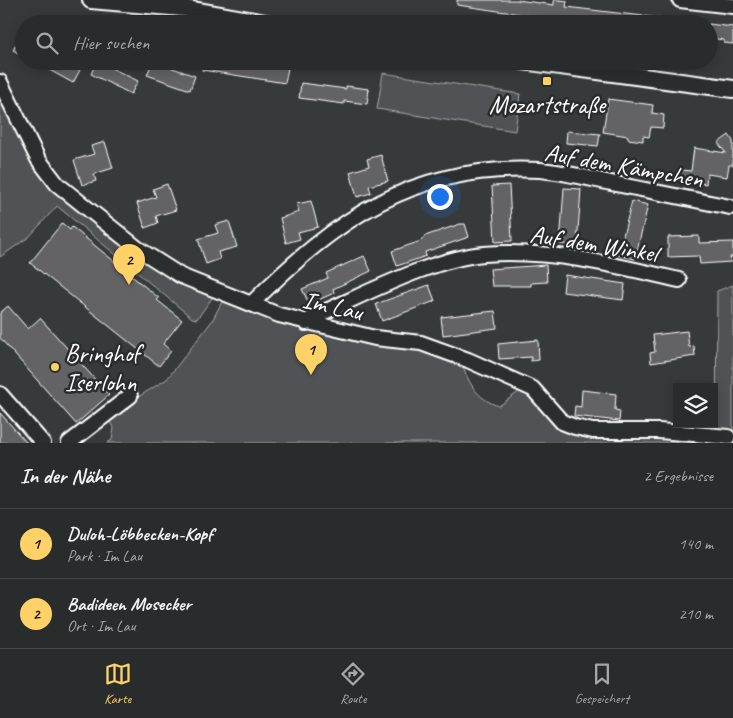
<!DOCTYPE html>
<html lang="de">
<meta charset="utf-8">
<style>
body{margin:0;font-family:Caveat,sans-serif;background:#313434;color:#f1f3f6}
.controls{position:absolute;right:15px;bottom:15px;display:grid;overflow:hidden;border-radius:0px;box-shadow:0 2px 12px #0003}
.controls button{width:45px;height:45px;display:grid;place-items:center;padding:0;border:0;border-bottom:1px solid #454848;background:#292c2c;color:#f1f3f6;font:25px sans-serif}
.you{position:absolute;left:439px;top:196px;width:18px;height:18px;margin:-12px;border:4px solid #fff;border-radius:50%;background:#1a73e8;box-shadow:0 0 0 8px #1a73e833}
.badge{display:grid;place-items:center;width:32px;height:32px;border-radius:50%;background:#ffd166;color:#111;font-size:16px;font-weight:700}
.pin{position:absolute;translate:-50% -41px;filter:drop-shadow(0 1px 2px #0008)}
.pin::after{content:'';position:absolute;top:26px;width:18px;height:15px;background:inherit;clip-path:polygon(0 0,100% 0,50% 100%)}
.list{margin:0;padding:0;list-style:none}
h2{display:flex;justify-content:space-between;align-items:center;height:65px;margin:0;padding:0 20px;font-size:21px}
h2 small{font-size:16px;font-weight:400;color:#a5a7a9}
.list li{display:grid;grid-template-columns:32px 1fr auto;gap:15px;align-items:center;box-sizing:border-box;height:70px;padding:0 20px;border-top:1px solid #454848}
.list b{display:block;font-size:19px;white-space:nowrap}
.list p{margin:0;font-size:16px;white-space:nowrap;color:#a5a7a9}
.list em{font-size:16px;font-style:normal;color:#a5a7a9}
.icon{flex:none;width:28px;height:28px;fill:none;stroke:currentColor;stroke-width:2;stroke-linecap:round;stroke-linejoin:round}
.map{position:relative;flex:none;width:733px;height:443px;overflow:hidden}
.search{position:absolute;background:#292c2c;box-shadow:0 2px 12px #0003;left:15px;right:15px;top:15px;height:55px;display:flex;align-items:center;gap:12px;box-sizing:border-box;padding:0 18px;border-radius:28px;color:#a5a7a9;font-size:19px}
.sheet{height:205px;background:#292c2c}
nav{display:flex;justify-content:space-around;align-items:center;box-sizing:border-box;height:70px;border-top:1px solid #454848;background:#292c2c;font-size:14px;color:#a5a7a9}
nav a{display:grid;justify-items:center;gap:2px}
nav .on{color:#ffd166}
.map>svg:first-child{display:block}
.green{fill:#505354;stroke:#a8a9aa}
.building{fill:#636465;stroke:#fff}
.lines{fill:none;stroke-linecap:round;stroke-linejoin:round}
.minor-casing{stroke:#fff;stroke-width:18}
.major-casing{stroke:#fff;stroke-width:20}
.minor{stroke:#2a2d2e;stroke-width:14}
.major{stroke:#2a2d2e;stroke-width:16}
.poi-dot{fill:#ffd166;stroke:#2a2d2e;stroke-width:2}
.labels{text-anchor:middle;stroke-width:5;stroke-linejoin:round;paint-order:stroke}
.poi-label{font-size:25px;fill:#fff;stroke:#2a2d2e}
.street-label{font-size:25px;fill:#fff;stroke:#2a2d2e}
</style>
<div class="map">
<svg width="733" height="443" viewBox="0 0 733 443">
<rect width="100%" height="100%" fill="#373a3b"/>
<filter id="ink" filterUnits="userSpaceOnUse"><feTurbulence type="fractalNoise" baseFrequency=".02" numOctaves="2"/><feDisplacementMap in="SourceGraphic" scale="10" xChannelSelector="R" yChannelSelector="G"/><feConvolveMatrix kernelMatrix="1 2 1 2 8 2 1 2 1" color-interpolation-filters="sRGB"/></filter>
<g filter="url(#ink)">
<g class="green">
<path d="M 383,73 L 520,94 L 515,131 L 377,109 Z"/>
<path d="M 0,84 L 55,187 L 210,294 L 212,298 L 197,319 L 192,318 L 57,206 L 29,237 L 0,257 Z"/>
<path d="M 733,285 L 733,443 L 107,443 L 112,440 L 114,428 L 106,417 L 167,379 L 212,321 L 225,296 L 374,339 L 461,359 C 467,381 476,399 499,406 L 524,388 L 563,429 L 576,435 L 716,435 L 717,291 Z"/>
</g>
<g class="building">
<path d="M 457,0 L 517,0 L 554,5 L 554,0 L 560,0 L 567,1 L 566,7 L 660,18 L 660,24 L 589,24 L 457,5 Z"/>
<path d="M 709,24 L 733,27 L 733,44 L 724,43 L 724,40 L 709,38 Z"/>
<path d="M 24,31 L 24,56 L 13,50 Z"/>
<path d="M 33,61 L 64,61 L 80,70 L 73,83 Z"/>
<path d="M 97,61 L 138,81 L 131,94 L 91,74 Z"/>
<path d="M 153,61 L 195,76 L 190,90 L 147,75 Z"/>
<path d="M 204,61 L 243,61 L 288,68 L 285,83 L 202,70 Z"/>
<path d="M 301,83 L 346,89 L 346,86 L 369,89 L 367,104 L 344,101 L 344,104 L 299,98 Z"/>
<path d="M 608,99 L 653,105 L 652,113 L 664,115 L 663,128 L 651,127 L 649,137 L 643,136 L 643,141 L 628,139 L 628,136 L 603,132 Z"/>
<path d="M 567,131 L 600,134 L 598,146 L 566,143 Z"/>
<path d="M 729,135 L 733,141 L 733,165 L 729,165 L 727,177 L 707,174 L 706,184 L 679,180 L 681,170 L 691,171 L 694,148 L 726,153 L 718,143 Z"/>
<path d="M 105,142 L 113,168 L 94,174 L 96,181 L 82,185 L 74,160 L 94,154 L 91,146 Z"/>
<path d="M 381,155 L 388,181 L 369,186 L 371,193 L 357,197 L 350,172 L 369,166 L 367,159 Z"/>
<path d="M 167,184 L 176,210 L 156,216 L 158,223 L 145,228 L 137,203 L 156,197 L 153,189 Z"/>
<path d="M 509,185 L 512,241 L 495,242 L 492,186 Z"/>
<path d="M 564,188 L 581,189 L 577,245 L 560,244 Z"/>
<path d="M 311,201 L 318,227 L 298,232 L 300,239 L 286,243 L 280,218 L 299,212 L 297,204 Z"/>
<path d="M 632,201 L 648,205 L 635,259 L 618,255 Z"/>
<path d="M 229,221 L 237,247 L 218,252 L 220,259 L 206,264 L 198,239 L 218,233 L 215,225 Z"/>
<path d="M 62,223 L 70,230 L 72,227 L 120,266 L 121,264 L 130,271 L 128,273 L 159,298 L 157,300 L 182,320 L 163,344 L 171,351 L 159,366 L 30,263 Z"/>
<path d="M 460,224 L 465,224 L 469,237 L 425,252 L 426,256 L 397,266 L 392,251 L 421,241 L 425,236 Z"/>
<path d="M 699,236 L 699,243 L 733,242 L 733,257 L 730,257 L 731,262 L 700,264 L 699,256 L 668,257 L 668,237 Z"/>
<path d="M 364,256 L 371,271 L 333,289 L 334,293 L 309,304 L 302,289 L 328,278 L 326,273 Z"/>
<path d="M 546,265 L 547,282 L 531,283 L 531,286 L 492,286 L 490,269 Z"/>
<path d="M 565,275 L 625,284 L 623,300 L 563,292 Z"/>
<path d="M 429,285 L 435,301 L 382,321 L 376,304 Z"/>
<path d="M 8,306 L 28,329 L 40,318 L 109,395 L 76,424 L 0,338 L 0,313 Z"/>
<path d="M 495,311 L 497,328 L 443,335 L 441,317 Z"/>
<path d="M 687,331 L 689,347 L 694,346 L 695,356 L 651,363 L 650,353 L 655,352 L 653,335 Z"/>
<path d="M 538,340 L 539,360 L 531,361 L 531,357 L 499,359 L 498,344 Z"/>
<path d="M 582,390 L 616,394 L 615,410 L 620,411 L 619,421 L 574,416 L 575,406 L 581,407 Z"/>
<path d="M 0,413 L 27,443 L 0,443 Z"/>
</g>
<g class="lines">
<defs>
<g id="minor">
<path d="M 680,0 L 733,6"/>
<path d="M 0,82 L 38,159 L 57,184 L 137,248 L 181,276 L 279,315 L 375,338 L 421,343 L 468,360 L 533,389 L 562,422 L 575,427 L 593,431 L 659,431 L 728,437"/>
<path d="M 251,304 C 336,219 414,163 540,170 C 564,172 587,178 611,183 C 650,191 690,199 730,207"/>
<path d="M 306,323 L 317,315 C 366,294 431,259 484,254 C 550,249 616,265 679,280"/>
<path d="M 0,394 L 43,443"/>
<path d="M 69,443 L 130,396"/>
</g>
<g id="major">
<path d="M 91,0 L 182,8 L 271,24"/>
<path d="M 523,61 L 733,89"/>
</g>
</defs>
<use href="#minor" class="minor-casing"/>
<use href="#major" class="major-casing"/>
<use href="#minor" class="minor"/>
<use href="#major" class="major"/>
</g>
</g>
<g class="poi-dot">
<rect x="542" y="76" width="10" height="10" rx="2.5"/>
<circle cx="55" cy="367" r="5"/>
</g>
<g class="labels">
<g class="poi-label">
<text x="547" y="113">Mozartstraße</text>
<text x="65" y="362" text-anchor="start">Bringhof<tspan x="65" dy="29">Iserlohn</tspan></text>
</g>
<g class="street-label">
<text transform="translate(624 165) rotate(10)" y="9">Auf dem Kämpchen</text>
<text transform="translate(594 243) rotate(9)" y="9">Auf dem Winkel</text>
<text transform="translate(333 305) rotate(13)" y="9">Im Lau</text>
</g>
</g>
</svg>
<div class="controls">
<button><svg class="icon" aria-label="layers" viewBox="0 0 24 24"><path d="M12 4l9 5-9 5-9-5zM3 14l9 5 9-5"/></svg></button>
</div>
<div class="you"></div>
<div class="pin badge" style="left:311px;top:375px">1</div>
<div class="pin badge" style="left:129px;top:285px">2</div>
<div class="search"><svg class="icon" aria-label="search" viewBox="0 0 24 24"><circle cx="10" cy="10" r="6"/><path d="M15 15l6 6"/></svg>Hier suchen</div>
</div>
<section class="sheet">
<h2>In der Nähe<small>2 Ergebnisse</small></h2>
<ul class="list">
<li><span class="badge">1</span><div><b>Duloh-Löbbecken-Kopf</b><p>Park · Im Lau</p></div><em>140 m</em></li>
<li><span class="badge">2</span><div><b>Badideen Mosecker</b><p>Ort · Im Lau</p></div><em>210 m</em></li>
</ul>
</section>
<nav>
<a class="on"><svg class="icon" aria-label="map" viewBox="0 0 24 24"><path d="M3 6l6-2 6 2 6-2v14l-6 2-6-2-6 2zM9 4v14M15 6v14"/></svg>Karte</a>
<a><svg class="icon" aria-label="directions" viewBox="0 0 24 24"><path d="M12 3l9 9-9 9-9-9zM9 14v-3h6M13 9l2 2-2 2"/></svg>Route</a>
<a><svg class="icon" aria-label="saved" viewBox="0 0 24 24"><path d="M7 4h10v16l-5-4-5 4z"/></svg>Gespeichert</a>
</nav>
